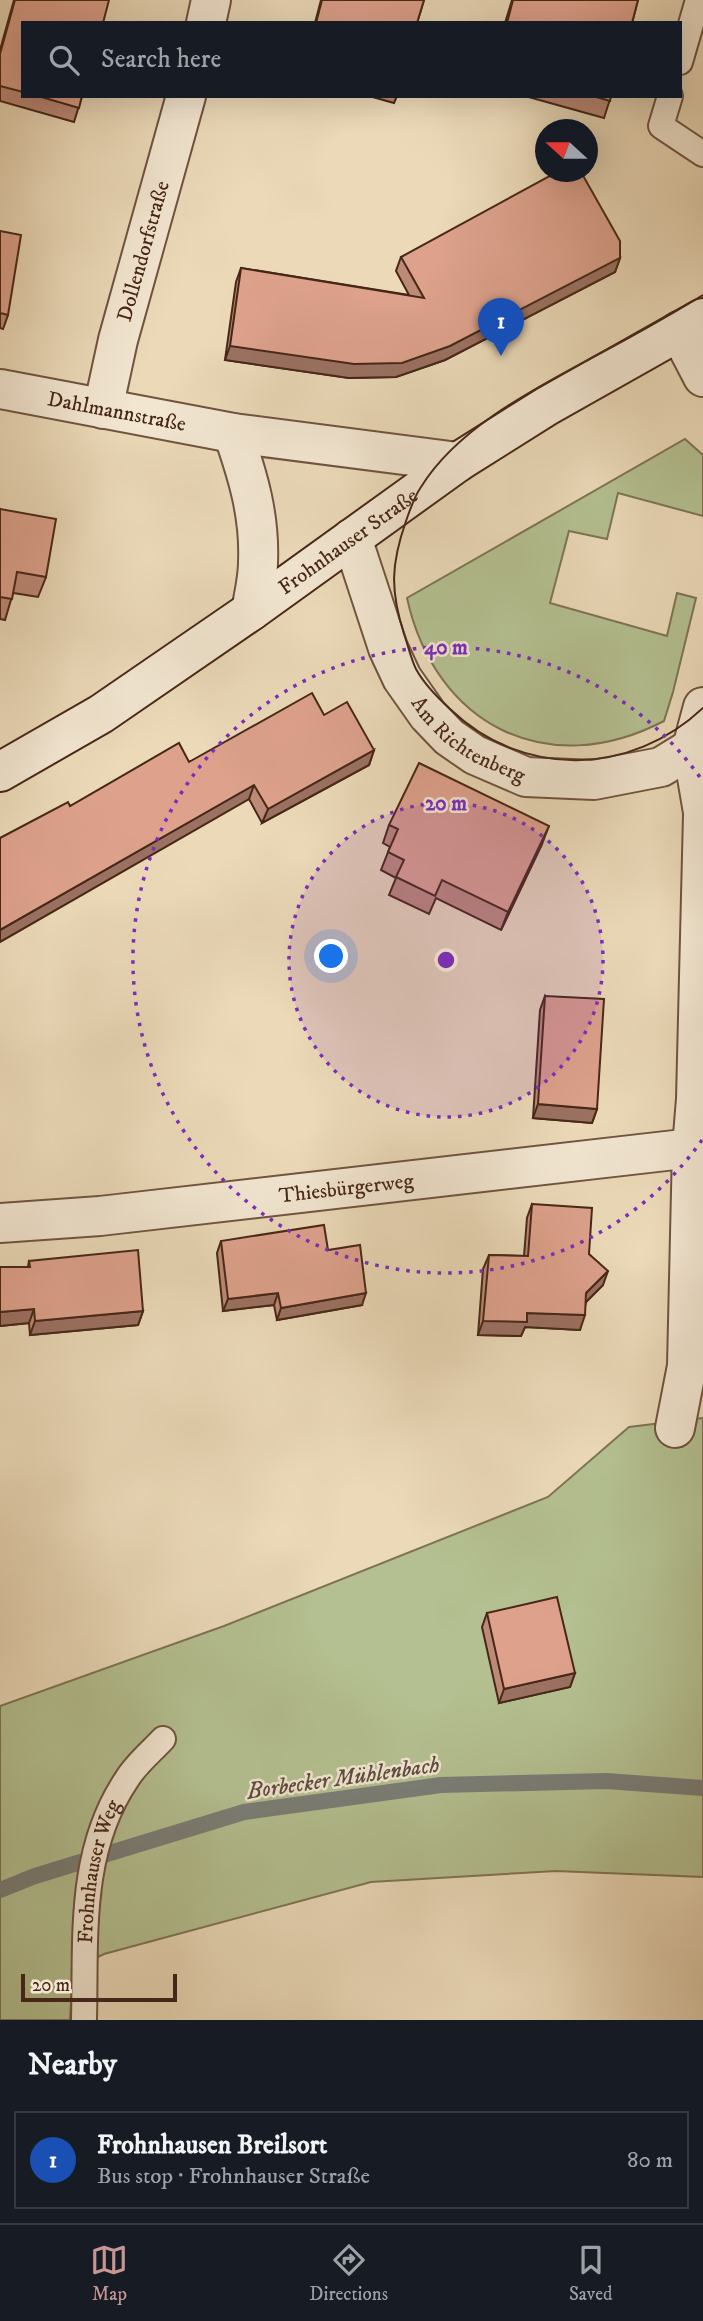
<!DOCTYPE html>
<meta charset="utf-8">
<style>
body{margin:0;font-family:"IM FELL DW Pica",serif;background:#20242c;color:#f1f3f6}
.compass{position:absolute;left:535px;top:119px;width:63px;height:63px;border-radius:50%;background:#171b24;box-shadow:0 7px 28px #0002;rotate:291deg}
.scale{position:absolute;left:21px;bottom:18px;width:156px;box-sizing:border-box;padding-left:7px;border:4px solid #472717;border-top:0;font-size:19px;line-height:24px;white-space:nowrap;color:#472717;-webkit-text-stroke:5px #f2e6d1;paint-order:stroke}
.you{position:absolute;left:332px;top:957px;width:24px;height:24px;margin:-18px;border:5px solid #fff;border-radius:50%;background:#1a73e8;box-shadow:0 0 0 10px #1a73e833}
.badge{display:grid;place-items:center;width:46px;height:46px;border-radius:50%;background:#c59692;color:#fff;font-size:23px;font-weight:700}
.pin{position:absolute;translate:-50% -58px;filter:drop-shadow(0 2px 4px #0008)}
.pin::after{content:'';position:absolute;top:37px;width:24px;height:21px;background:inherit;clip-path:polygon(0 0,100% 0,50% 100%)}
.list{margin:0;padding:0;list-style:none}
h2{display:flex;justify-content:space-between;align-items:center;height:91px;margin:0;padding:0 28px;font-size:30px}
h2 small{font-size:23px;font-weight:400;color:#9ea1a6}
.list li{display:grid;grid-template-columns:46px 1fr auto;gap:21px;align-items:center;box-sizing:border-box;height:98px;margin:0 14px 14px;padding:0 14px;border:2px solid #363941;border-radius:0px}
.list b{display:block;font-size:26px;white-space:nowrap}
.list p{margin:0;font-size:23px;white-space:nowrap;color:#9ea1a6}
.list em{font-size:23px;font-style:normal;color:#9ea1a6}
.icon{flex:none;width:38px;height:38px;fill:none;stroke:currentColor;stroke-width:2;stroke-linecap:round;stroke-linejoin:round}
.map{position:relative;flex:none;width:703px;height:2020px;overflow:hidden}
.search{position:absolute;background:#171b24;box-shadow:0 7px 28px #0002;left:21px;right:21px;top:21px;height:77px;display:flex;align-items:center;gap:18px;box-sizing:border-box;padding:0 24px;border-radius:0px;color:#9ea1a6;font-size:26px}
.sheet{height:203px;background:#171b24}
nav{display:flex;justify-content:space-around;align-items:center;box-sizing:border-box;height:98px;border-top:2px solid #363941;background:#171b24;font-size:19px;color:#9ea1a6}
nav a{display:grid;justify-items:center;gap:4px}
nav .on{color:#c59692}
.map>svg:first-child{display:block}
.green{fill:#b4c091;stroke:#7e7454;stroke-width:2}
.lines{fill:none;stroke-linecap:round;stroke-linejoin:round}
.stream{stroke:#7a7e78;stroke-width:16}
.lane-casing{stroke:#70543f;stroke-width:28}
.street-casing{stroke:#70543f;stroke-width:42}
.secondary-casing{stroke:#472717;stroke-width:42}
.lane{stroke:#f2e6d1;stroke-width:24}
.street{stroke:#f2e6d1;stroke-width:38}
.secondary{stroke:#f2e6d1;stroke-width:38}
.tram{stroke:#472717;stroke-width:2}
.wall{fill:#be8a78;stroke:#472717;stroke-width:2}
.shaded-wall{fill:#9b7162;stroke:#472717;stroke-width:2}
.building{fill:#dda18c;stroke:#472717;stroke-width:2}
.ring{fill:none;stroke:#7b2cbf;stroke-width:3.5;stroke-dasharray:3.5 7}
.labels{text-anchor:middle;stroke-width:5;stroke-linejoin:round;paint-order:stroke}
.street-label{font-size:21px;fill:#472717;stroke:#f2e6d1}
.water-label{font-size:23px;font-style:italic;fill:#5c4b40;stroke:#f2e6d1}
.centre{fill:#7b2cbf;stroke:#f2e6d1;stroke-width:3.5}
.ring-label{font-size:21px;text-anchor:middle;font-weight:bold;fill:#7b2cbf;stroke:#f2e6d1;stroke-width:5;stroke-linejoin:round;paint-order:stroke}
</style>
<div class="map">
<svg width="703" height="2020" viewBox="0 0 703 2020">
<rect width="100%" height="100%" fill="#ebd9b8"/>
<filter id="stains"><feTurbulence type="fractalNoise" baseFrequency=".00286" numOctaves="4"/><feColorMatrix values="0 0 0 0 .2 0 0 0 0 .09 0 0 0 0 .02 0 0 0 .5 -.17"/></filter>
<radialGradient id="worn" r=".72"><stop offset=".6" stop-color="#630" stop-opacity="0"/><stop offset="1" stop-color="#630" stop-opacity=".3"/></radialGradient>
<g class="green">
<path d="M 685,439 L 703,455 L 703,516 L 618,493 L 607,539 L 569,531 L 550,603 L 667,636 L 677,593 L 696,598 L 673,692 L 664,721 C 547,782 435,725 407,598 Z"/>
<path d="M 703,1418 L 703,1877 L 556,1871 L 371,1882 L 104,1954 L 73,1969 L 70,2020 L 0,2020 L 0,1706 L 224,1626 L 548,1497 L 629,1427 Z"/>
</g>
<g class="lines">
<path class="stream" d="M 0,1890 L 35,1876 L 244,1812 L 441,1785 L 606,1781 L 703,1788"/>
<defs>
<g id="lane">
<path d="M 680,62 L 698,0"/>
<path d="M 670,96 L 661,126 L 703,154"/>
<path id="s1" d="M 84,2020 C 86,1938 78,1851 127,1779 C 136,1764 151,1752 163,1739"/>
</g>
<g id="street">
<path d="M 206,23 L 211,0"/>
<path d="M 679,331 L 703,377"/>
<path id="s2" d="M 0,389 L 233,433 L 458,462"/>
<path id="s3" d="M 103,409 L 118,340 L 186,96"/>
<path d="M 233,433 C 248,476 260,516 258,562 C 258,578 254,595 251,611"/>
<path id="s4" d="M 352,538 L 388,648 L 402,678 L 428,715 L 449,737 L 475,755 L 526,777 L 594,780 L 661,767 L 692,748"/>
<path d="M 703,707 L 692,748 L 703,812"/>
<path id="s5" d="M 0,1223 L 100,1216 L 692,1148"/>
<path d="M 675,1428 L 687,1366 L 692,1148 L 696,1099 L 703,815"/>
</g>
<g id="secondary">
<path id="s6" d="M 0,772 L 101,714 L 251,611 L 458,462 L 547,406 L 703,318"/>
</g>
</defs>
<use href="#lane" class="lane-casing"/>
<use href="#street" class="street-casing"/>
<use href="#secondary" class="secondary-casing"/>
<use href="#lane" class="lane"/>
<use href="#street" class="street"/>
<use href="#secondary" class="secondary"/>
<path class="tram" d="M 703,295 C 668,316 633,336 597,355 C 536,388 458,427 421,487 C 414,497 410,510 406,521 C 391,564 390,590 404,634 C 408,645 411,659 416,669 C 424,684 438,698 450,709 C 523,779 631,776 703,708"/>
</g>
<g class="wall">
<path d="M 14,0 L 109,0 L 23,23 L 23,96 L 82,96 L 74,122 L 0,101 L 0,50 Z"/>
<path d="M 321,0 L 424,0 L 417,23 L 315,23 Z"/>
<path d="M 512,0 L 638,0 L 632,23 L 505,23 Z"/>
<path d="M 369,96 L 397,96 L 394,103 Z"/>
<path d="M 525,96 L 611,96 L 604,118 Z"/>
<path d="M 0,231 L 8,315 L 3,329 L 0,328 Z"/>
<path d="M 401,257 L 620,258 L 615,272 L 445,360 L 396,377 L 349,378 L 225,360 L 236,282 L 241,268 L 409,295 L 396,271 Z"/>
<path d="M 0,509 L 46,577 L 38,597 L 13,593 L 5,620 L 0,619 Z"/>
<path d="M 324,715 L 374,750 L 369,765 L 262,823 L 249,799 L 70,806 L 189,762 Z"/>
<path d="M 389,825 L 542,844 L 501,930 L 436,898 L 429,914 L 389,895 L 396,878 L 381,870 L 390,847 L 383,843 Z"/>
<path d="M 545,996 L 597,1109 L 592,1123 L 533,1118 L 540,1010 Z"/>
<path d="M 532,1204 L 589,1254 L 603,1285 L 586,1302 L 580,1330 L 525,1327 L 521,1336 L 478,1335 L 483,1269 L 489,1255 L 524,1256 L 527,1218 Z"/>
<path d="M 221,1241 L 328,1250 L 362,1305 L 277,1320 L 274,1305 L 223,1311 L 217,1253 Z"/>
<path d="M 29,1261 L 143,1311 L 138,1325 L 30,1335 L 29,1323 L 0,1326 L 0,1267 L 28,1267 Z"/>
<path d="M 487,1613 L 575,1673 L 570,1687 L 499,1703 L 482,1627 Z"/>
</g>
<g class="shaded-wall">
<path d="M 620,258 L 615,272 L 445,360 L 396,377 L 349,378 L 225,360 L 230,346 Z"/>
<path d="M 374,750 L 369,765 L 262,823 L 268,809 Z"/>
<path d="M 254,785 L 249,799 L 0,942 L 0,930 Z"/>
<path d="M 549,826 L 542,844 L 501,930 L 508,912 Z"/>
<path d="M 538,1104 L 597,1109 L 592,1123 L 533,1118 Z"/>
<path d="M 608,1271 L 603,1285 L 581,1307 L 586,1293 Z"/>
<path d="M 278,1293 L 274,1305 L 223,1311 L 228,1299 Z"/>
<path d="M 366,1293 L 362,1305 L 277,1320 L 281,1308 Z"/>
<path d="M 34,1309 L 29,1323 L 0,1326 L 0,1312 Z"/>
<path d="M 143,1311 L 138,1325 L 30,1335 L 35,1321 Z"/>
<path d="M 527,1313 L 585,1315 L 580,1330 L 525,1327 L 521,1336 L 478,1335 L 483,1321 Z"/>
<path d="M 575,1673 L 570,1687 L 499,1703 L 504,1689 Z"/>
</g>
<g class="building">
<path d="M 15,0 L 109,0 L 103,23 L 23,23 L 23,92 L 0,86 L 0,54 Z"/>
<path d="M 322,0 L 424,0 L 417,23 L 316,23 Z"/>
<path d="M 513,0 L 638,0 L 632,23 L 507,23 Z"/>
<path d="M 38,96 L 82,96 L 79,108 Z"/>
<path d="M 593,96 L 611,96 L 610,101 Z"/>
<path d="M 557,172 L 581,172 L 620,241 L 620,258 L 450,346 L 402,363 L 354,364 L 230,346 L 241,268 L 424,298 L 401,257 Z"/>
<path d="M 0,231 L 21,235 L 8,315 L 0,313 Z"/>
<path d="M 0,509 L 56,519 L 46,577 L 17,572 L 12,599 L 0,597 Z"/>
<path d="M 312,693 L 324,715 L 347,702 L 374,750 L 268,809 L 254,785 L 0,930 L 0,838 L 68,802 L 70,806 L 179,743 L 189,762 Z"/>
<path d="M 419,763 L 549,826 L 508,912 L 442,880 L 435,896 L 396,877 L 404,860 L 388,852 L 398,829 L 389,825 Z"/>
<path d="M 545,996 L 604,999 L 597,1109 L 538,1104 Z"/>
<path d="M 532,1204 L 592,1208 L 589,1254 L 608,1271 L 586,1293 L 585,1315 L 527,1313 L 527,1322 L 483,1321 L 489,1255 L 528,1256 Z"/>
<path d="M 324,1225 L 328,1250 L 360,1245 L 366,1293 L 281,1308 L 278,1293 L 228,1299 L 221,1241 Z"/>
<path d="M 138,1250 L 143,1311 L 35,1321 L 34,1309 L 0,1312 L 0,1267 L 30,1267 L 29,1261 Z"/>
<path d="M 557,1597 L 575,1673 L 504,1689 L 487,1613 Z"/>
</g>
<circle cx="446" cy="960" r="157" fill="#7b2cbf" fill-opacity=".12"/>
<g class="ring">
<circle cx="446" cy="960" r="157"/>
<path d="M702 1140A313 313 0 1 1 702 780"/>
</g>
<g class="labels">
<g class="street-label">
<text dy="7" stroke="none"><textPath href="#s3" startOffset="163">Dollendorfstraße</textPath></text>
<text dy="7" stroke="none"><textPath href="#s2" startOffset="119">Dahlmannstraße</textPath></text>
<text dy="7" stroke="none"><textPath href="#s6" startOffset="418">Frohnhauser Straße</textPath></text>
<text dy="7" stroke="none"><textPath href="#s4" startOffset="242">Am Richtenberg</textPath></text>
<text dy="7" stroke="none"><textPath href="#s5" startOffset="348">Thiesbürgerweg</textPath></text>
<text dy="7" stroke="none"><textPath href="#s1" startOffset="150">Frohnhauser Weg</textPath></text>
</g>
<g class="water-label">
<text transform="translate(343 1777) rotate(-8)" y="8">Borbecker Mühlenbach</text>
</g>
</g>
<circle cx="446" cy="960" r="10" class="centre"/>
<g class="ring-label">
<text x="446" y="654">40 m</text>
<text x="446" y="810">20 m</text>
</g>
<rect width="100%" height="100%" filter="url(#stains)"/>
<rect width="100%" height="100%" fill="url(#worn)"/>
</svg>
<svg class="compass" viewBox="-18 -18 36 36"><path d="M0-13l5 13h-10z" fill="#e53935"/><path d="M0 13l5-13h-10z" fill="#9ea1a6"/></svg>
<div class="scale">20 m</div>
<div class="you"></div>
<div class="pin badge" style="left:501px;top:356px;background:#1a4fb4">1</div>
<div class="search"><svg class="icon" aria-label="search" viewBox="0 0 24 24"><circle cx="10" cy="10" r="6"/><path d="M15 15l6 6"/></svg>Search here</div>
</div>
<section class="sheet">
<h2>Nearby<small></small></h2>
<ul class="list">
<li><span class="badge" style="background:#1a4fb4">1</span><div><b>Frohnhausen Breilsort</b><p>Bus stop · Frohnhauser Straße</p></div><em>80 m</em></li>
</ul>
</section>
<nav>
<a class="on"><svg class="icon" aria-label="map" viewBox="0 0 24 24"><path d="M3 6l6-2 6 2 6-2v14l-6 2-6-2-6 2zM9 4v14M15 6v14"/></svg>Map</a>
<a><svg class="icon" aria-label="directions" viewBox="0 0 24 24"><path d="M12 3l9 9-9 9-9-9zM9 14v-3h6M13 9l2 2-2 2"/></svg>Directions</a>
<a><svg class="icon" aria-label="saved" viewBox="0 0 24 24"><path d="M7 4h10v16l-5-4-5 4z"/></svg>Saved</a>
</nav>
